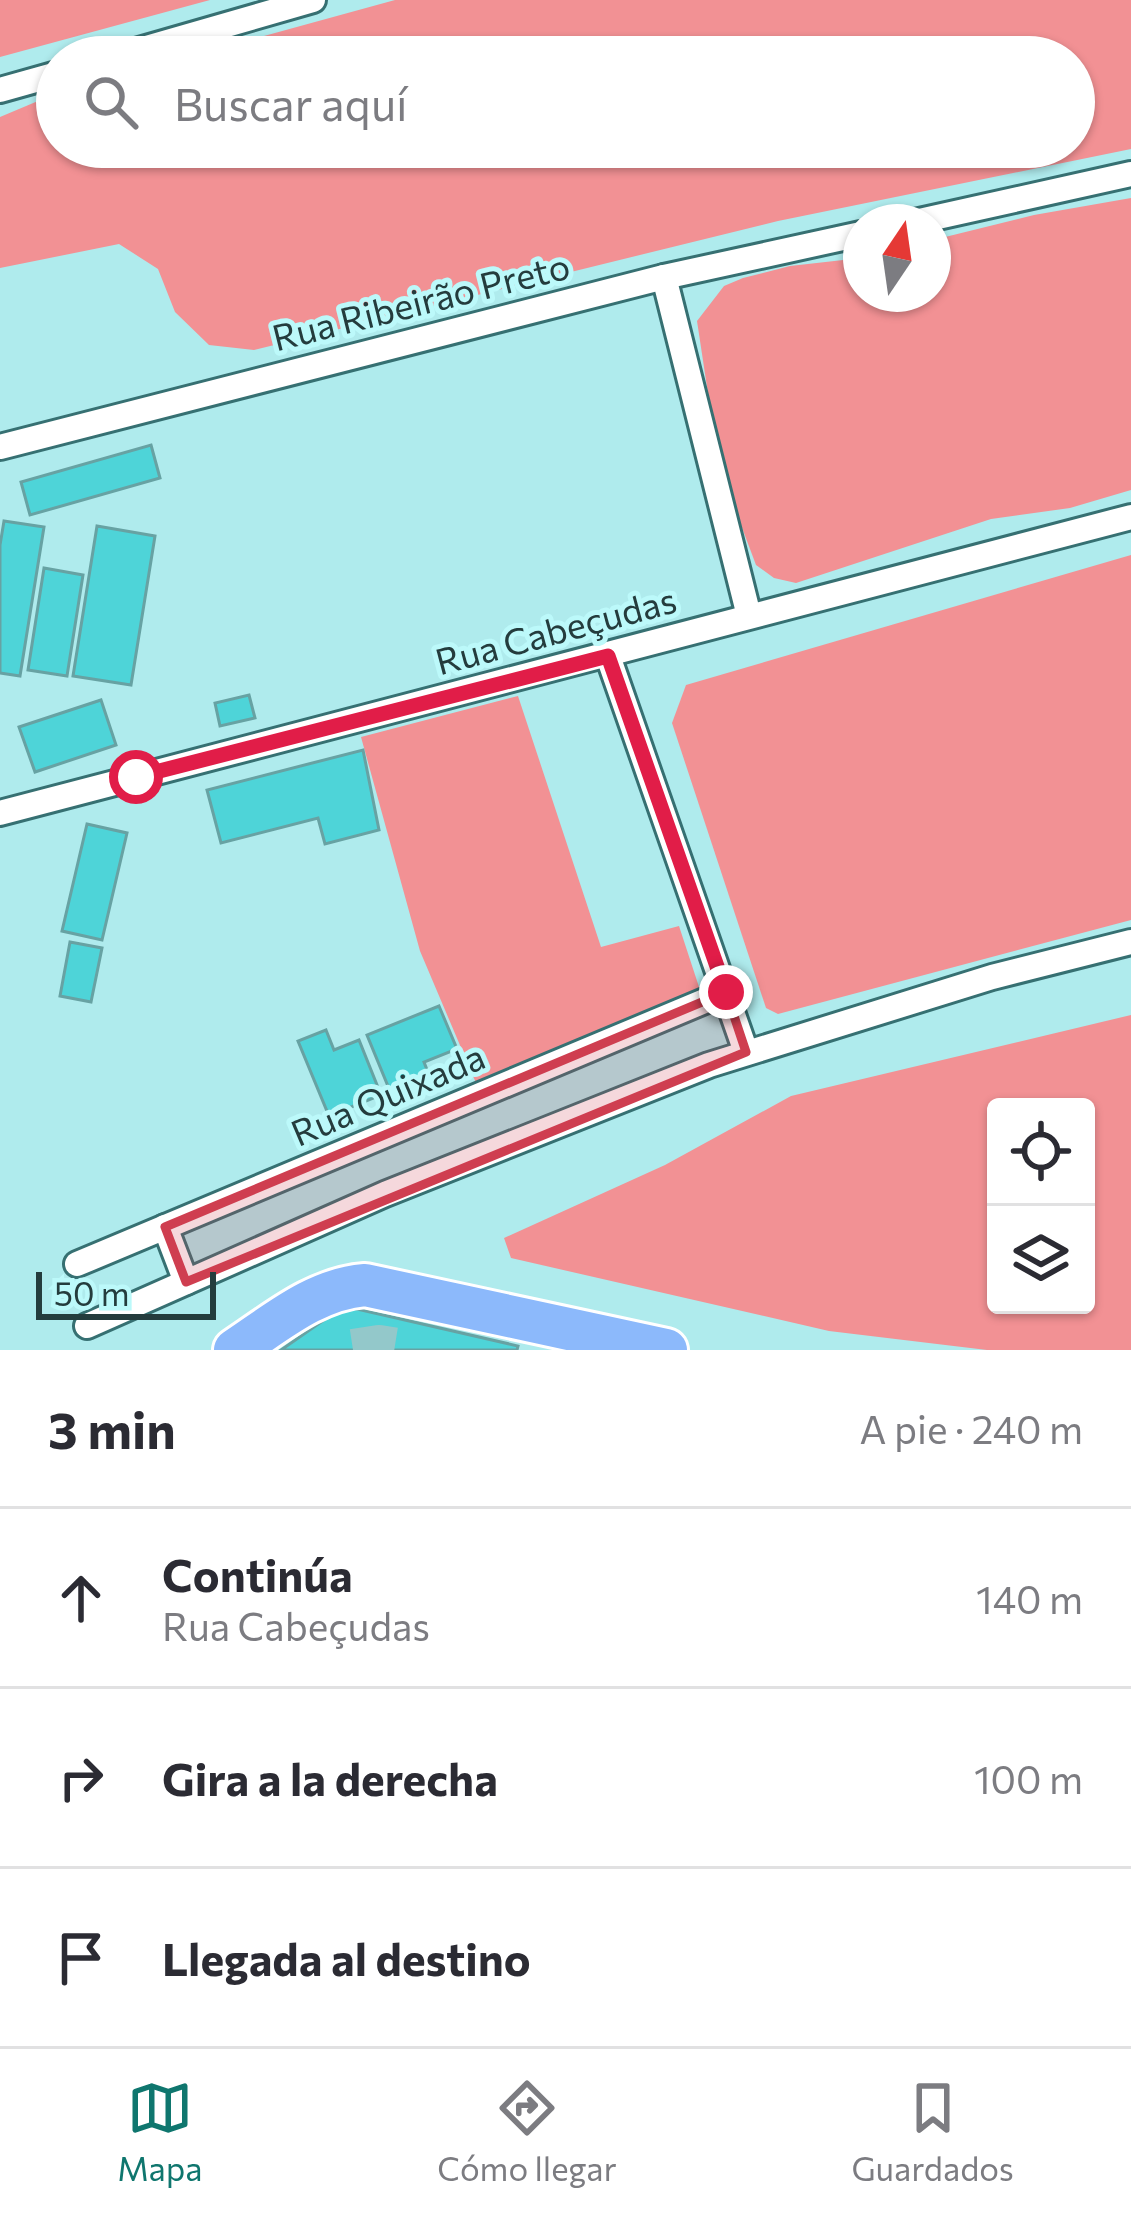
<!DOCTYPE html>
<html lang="es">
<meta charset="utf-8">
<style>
body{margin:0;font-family:Commissioner,sans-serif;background:#f7f7f7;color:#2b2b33}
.controls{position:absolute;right:36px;bottom:36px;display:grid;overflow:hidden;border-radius:12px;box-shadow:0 3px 9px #0004}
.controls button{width:108px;height:108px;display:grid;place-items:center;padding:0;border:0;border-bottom:3px solid #e1e1e2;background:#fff;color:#2b2b33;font:60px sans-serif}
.compass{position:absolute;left:843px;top:204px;width:108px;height:108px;border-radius:50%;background:#fff;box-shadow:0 3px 9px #0004;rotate:13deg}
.scale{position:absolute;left:36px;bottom:30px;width:180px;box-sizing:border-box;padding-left:12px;border:6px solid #243c3d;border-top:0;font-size:33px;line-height:42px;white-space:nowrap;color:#243c3d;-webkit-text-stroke:9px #bcf9fa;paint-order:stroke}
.stop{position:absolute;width:36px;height:36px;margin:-27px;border:9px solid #e11d48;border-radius:50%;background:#fff}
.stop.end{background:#e11d48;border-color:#fff;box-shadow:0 3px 12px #0008}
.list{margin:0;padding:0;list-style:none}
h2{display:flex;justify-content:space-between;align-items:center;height:156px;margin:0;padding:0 48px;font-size:51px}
h2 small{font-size:39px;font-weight:400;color:#7c7c81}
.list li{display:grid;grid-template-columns:78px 1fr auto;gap:36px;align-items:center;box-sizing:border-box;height:180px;padding:0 48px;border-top:3px solid #e1e1e2}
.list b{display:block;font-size:45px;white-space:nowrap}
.list p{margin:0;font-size:39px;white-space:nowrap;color:#7c7c81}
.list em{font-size:39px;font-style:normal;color:#7c7c81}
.icon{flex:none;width:66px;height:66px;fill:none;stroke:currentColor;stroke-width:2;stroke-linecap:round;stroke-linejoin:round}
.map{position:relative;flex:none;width:1131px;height:1350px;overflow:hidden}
.search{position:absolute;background:#fff;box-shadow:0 3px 9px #0004;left:36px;right:36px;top:36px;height:132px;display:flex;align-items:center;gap:30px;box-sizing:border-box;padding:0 42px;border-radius:66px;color:#7c7c81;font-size:45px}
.sheet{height:696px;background:#fff}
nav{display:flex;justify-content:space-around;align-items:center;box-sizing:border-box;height:168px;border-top:3px solid #e1e1e2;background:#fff;font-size:33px;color:#7c7c81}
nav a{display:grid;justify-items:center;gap:6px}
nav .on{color:#0f766e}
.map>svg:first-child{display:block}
.green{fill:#f29194;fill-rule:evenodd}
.building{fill:#4ed4d8;stroke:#67a2a3;stroke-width:3}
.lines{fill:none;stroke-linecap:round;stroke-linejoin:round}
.highway-tunnel{stroke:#93c8ca;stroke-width:42;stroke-dasharray:42 21;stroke-linecap:butt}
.street-casing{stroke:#367072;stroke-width:30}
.highway-casing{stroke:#fff;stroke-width:48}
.street{stroke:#fff;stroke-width:24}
.highway{stroke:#8cb9fb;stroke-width:42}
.route{stroke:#e11d48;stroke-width:15}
.marked{fill:#cf3e50;fill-opacity:0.2;stroke:#cf3e50;stroke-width:9;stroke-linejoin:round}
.labels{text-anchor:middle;stroke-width:10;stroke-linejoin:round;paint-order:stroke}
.street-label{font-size:36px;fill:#243c3d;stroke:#bcf9fa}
</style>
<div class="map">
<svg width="1131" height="1350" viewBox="0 0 1131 1350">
<rect width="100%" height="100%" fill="#afebed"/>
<g class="green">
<path d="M 0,0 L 210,0 L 0,57 Z"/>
<path d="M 395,0 L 1131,0 L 1131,149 L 778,221 L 254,350 L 209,345 L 175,312 L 158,269 L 119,244 L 0,268 L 0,117 L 57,93 L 57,147 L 1074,147 L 1074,57 L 188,57 Z"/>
<path d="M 1131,198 L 1131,490 L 1070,508 L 991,519 L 796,583 L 774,578 L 756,565 L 732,501 L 714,433 L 697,321 L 724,286 L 743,278 L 790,266 L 861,258 L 861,294 L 933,294 L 933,240 L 1034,215 Z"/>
<path d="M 1131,555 L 1131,920 L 778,1014 L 766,1008 L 672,723 L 686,685 Z"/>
<path d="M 518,696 L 601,947 L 679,926 L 700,990 L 476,1083 L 420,951 L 361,737 Z"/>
<path d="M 1131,1015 L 1131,1350 L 987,1350 L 829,1331 L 511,1258 L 504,1238 L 665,1165 L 791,1096 ZM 996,1107 L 1086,1107 L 1086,1305 L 996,1305 Z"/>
</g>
<g class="building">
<path d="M 151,445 L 160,478 L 30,515 L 21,482 Z"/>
<path d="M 4,521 L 44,527 L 20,676 L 0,673 L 0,545 Z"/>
<path d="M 97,526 L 155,536 L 131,685 L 73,676 Z"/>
<path d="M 44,568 L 83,575 L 67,676 L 28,670 Z"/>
<path d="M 249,695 L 255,718 L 220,726 L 215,703 Z"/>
<path d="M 101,700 L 116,745 L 35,772 L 19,727 Z"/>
<path d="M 363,750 L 379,830 L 325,844 L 318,818 L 221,843 L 207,790 Z"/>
<path d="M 87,824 L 127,833 L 102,940 L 62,931 Z"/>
<path d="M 70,942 L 102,948 L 91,1002 L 60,996 Z"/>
<path d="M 439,1006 L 457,1049 L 424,1062 L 429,1075 L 390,1091 L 367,1035 Z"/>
<path d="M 326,1030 L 334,1050 L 359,1040 L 381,1095 L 329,1116 L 298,1041 Z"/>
<path d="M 344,1306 L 518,1346 L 517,1350 L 281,1350 Z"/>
</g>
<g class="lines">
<path class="highway-tunnel" d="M 353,1350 L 379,1346 L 404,1350"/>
<defs>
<g id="street">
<path d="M 115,57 L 313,0"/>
<path d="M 0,90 L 57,74"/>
<path d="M 915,222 L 1131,174"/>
<path d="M 664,277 L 749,616"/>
<path d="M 0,447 L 664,277 L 861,234"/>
<path d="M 608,656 L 746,1052"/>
<path d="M 0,813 L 1131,517"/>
<path d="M 165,1227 L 186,1282"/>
<path d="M 77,1264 L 726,992"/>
<path d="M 87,1326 L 385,1194 L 709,1065 L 992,977 L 1131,942"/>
</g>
<path id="highway" d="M 235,1350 C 276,1323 315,1289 365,1285 L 666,1350"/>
</defs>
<use href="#street" class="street-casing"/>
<use href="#highway" class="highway-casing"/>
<use href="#street" class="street"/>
<use href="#highway" class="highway"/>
</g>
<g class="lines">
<path class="route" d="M 136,777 L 608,656 L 726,992"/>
</g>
<path class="marked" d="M 726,992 L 746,1052 L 186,1282 L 165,1227 Z"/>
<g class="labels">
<g class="street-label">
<text transform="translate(421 302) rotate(-14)" y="13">Rua Ribeirão Preto</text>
<text transform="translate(556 631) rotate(-15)" y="13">Rua Cabeçudas</text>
<text transform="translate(388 1095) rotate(-23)" y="13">Rua Quixada</text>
</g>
</g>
</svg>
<div class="controls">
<button><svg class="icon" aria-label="locate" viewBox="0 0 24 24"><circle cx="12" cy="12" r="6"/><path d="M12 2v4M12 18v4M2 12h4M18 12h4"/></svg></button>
<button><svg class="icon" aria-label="layers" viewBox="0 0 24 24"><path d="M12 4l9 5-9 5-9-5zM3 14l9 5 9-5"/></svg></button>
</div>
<svg class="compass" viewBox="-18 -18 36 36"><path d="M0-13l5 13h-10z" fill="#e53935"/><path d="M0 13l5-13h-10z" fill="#7c7c81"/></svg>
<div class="scale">50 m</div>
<div class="stop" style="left:136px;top:777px"></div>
<div class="stop end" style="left:726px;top:992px"></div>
<div class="search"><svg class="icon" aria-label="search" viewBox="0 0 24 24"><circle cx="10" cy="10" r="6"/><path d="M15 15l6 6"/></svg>Buscar aquí</div>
</div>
<section class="sheet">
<h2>3 min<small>A pie · 240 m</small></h2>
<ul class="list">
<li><svg class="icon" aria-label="ahead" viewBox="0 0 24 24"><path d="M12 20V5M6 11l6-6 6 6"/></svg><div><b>Continúa</b><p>Rua Cabeçudas</p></div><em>140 m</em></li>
<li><svg class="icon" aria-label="right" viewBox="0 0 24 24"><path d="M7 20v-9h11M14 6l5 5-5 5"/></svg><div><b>Gira a la derecha</b></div><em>100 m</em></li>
<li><svg class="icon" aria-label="arrive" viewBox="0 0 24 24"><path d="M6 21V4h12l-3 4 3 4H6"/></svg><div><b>Llegada al destino</b></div></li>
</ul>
</section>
<nav>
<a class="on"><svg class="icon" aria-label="map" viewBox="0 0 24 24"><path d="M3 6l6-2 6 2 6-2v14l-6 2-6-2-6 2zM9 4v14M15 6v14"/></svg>Mapa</a>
<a><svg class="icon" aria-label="directions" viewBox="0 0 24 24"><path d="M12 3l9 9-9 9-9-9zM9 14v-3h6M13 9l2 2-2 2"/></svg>Cómo llegar</a>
<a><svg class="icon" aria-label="saved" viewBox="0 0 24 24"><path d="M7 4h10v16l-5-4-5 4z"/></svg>Guardados</a>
</nav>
